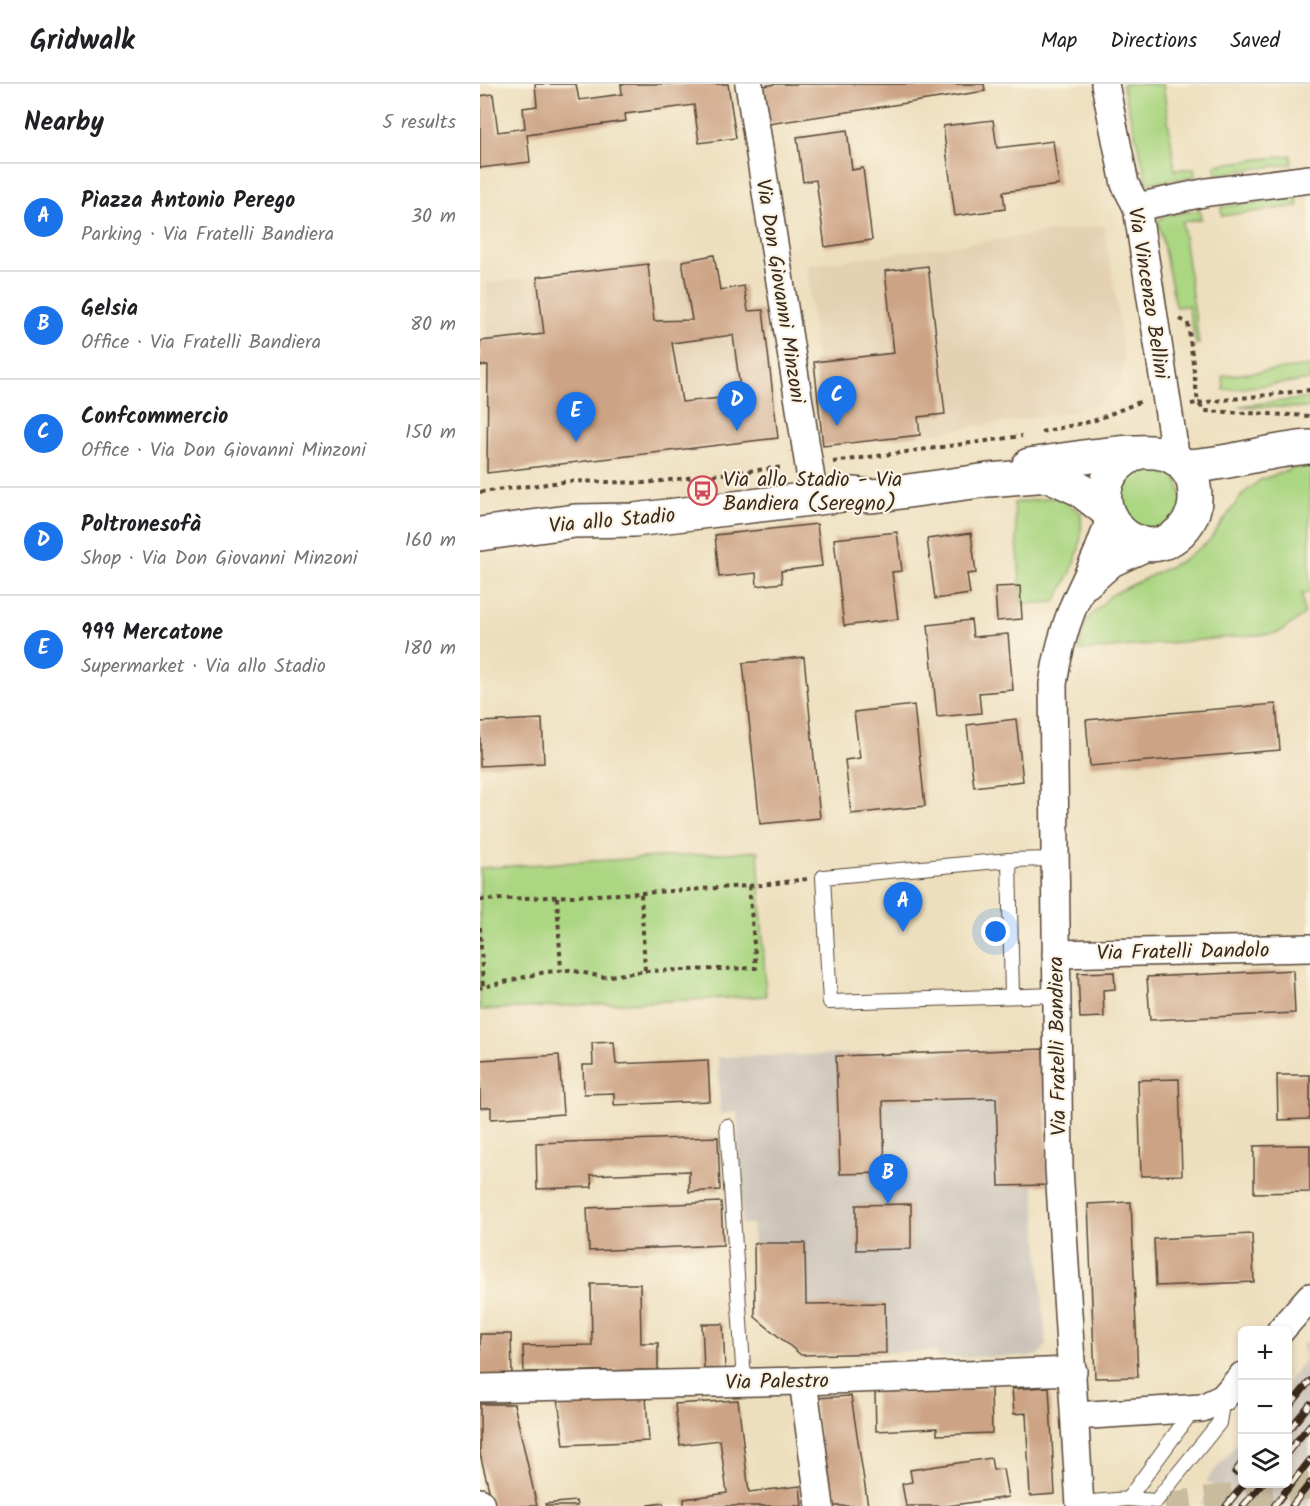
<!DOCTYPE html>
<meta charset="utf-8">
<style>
body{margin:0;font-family:Kalam,sans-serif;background:#f6f6f6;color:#202124}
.controls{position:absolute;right:18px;bottom:18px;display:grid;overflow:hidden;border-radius:9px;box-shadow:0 3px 9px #0003}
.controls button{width:54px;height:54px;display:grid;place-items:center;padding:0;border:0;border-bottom:2px solid #e0e0e0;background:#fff;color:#202124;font:30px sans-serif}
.you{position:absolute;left:516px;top:848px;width:21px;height:21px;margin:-15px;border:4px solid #fff;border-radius:50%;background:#1a73e8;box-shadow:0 0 0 9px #1a73e833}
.badge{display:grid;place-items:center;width:39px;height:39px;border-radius:50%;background:#1a73e8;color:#fff;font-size:20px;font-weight:700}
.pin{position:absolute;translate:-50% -50px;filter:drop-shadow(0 2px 3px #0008)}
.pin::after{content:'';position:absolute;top:32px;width:21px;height:18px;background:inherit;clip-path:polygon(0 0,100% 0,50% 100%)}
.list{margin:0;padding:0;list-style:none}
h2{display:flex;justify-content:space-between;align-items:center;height:78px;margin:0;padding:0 24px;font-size:26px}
h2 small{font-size:20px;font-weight:400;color:#757577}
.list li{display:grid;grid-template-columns:39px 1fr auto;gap:18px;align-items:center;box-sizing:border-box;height:108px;padding:0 24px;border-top:2px solid #e0e0e0}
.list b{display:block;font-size:22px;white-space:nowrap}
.list p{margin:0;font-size:20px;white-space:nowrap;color:#757577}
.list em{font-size:20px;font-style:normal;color:#757577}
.icon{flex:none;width:33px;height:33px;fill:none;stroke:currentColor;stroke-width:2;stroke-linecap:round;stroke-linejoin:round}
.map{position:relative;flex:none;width:830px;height:1422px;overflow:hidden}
header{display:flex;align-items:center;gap:36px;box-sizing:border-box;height:84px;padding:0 30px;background:#fff;border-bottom:2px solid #e0e0e0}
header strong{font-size:28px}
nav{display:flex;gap:33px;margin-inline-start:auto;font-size:21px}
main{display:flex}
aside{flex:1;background:#fff}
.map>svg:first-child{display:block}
.built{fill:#e4d1b4}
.industrial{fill:#cbc3b8}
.green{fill:#abd682;stroke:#738050;stroke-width:1.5}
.building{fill:#cca384;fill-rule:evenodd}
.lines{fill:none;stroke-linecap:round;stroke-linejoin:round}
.street-tunnel{stroke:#c9bb9e;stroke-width:27;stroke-dasharray:27 14;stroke-linecap:butt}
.lane-casing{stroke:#564536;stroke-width:16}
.street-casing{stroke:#564536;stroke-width:30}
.secondary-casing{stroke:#564536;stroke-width:36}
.path{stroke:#564536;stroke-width:4;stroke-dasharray:4.5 4.5;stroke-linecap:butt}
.lane{stroke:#fff;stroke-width:14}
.street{stroke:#fff;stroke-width:27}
.secondary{stroke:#fff;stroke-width:33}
.rail-casing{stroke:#3b2a1e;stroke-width:7}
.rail{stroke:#fcf5e5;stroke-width:4.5;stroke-dasharray:14;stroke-linecap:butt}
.labels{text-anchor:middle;stroke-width:4.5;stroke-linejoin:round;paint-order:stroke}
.street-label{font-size:21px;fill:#3b2a1e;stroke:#fcf5e5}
.poi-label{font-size:21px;fill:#3b2a1e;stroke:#fcf5e5;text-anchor:start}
</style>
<header>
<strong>Gridwalk</strong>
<nav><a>Map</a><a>Directions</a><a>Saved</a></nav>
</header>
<main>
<aside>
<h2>Nearby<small>5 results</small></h2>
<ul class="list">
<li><span class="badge">A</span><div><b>Piazza Antonio Perego</b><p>Parking · Via Fratelli Bandiera</p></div><em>30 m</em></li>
<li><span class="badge">B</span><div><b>Gelsia</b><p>Office · Via Fratelli Bandiera</p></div><em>80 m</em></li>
<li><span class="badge">C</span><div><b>Confcommercio</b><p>Office · Via Don Giovanni Minzoni</p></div><em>150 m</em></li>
<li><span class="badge">D</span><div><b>Poltronesofà</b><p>Shop · Via Don Giovanni Minzoni</p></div><em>160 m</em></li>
<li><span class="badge">E</span><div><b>999 Mercatone</b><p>Supermarket · Via allo Stadio</p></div><em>180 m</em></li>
</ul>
</aside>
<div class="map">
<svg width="830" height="1422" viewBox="0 0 830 1422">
<rect width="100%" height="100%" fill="#fcf5e5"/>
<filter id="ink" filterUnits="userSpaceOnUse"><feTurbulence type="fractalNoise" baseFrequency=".0167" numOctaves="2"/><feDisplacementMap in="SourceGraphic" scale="12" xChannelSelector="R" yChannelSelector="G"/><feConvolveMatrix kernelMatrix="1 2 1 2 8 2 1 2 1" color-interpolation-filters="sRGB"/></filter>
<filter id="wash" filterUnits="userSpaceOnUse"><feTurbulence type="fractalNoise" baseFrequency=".008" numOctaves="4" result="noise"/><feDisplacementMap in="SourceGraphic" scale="24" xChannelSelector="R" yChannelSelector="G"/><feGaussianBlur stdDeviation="1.35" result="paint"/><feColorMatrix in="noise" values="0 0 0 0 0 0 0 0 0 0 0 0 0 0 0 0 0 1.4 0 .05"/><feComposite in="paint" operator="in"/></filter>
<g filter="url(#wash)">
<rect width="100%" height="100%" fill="#eddfbe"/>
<g class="built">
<path d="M 623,141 L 636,213 L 644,275 L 641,298 L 621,318 L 587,329 L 440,351 L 343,362 L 327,181 Z"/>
<path d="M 202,177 L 212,236 L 283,226 L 298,354 L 7,389 L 7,199 Z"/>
</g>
<g class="industrial">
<path d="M 563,965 L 568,1101 L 554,1101 L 566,1261 L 559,1272 L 456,1274 L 456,1267 L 321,1271 L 275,1233 L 274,1159 L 272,1140 L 262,1140 L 257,1028 L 240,1030 L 238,973 Z"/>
<path d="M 830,1253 L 830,1422 L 719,1422 L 734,1403 L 726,1397 L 762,1353 L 762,1400 L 808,1400 L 808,1297 L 825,1275 L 822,1261 Z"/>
</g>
<g class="green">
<path d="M 642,0 L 683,0 L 695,86 L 714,84 L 715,93 L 668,99 Z"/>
<path d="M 811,71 L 812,80 L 736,90 L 735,81 Z"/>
<path d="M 817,113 L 818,122 L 742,132 L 741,123 Z"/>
<path d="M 720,126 L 721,135 L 702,138 L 719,260 L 716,260 L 708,222 L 696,223 L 678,136 L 686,131 Z"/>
<path d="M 830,282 L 830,296 L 744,306 L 743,292 Z"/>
<path d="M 830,314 L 830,324 L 758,322 Z"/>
<path d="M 663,378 L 694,386 L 705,422 L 678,448 L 642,435 L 639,396 Z"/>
<path d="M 830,383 L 830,509 L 822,510 L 824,531 L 798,549 L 599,567 L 606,537 L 631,511 L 701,477 L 728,458 L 762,411 L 780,396 L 815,384 Z"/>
<path d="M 577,413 L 601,429 C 604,466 593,486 575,518 L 542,520 L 534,419 Z"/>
<path d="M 278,767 L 286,912 L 0,926 L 0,784 Z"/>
</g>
<g id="blocks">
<g class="building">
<path d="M 55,0 L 96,0 L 99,16 L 142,10 L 141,0 L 248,0 L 256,54 L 219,59 L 214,21 L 145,30 L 146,37 L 47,51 L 50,78 L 0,84 L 0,12 L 13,10 L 18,48 L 45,44 L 43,24 L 57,22 Z"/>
<path d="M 296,0 L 504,0 L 505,7 L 289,40 L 283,2 Z"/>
<path d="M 513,36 L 517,64 L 573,57 L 579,101 L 523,108 L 525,125 L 475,132 L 463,42 Z"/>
<path d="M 367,46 L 372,86 L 383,84 L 392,156 L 345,163 L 336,96 L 323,98 L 317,53 Z"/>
<path d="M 234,171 L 240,206 L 264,202 L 268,227 L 283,226 L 298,354 L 7,389 L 8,281 L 0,282 L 0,257 L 64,250 L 57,193 L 168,180 L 174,237 L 212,236 L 202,177 ZM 253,251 L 261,312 L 202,318 L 192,259 Z"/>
<path d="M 448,182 L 465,330 L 438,333 L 440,351 L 343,362 L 334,278 L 414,269 L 405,187 Z"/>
<path d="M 337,440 L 342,482 L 301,487 L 302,499 L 277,502 L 276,489 L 239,493 L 235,451 Z"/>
<path d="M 417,448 L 422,487 L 412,488 L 418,535 L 364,542 L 354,455 Z"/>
<path d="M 491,449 L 496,489 L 487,490 L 490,510 L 455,515 L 447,455 Z"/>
<path d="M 540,502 L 542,535 L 517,537 L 515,503 Z"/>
<path d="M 491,536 L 493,553 L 528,550 L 533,606 L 499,609 L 501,629 L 457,633 L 448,541 Z"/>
<path d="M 324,573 L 340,734 L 280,740 L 263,579 Z"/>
<path d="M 796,620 L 800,666 L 610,682 L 606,636 Z"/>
<path d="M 434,621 L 445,722 L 371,730 L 365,676 L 380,674 L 374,628 Z"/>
<path d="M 62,635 L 64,679 L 0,682 L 0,638 Z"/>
<path d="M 536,635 L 543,697 L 494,703 L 487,641 Z"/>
<path d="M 813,886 L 815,929 L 670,936 L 667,893 Z"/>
<path d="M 634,888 L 635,905 L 623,906 L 624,933 L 600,934 L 598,889 Z"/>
<path d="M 134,958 L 136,980 L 228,976 L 230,1017 L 134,1021 L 134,1009 L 104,1010 L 103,981 L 113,981 L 112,959 Z"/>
<path d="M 563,965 L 568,1101 L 519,1102 L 516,1014 L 403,1017 L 405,1089 L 360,1090 L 356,972 Z"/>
<path d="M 79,971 L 83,1030 L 11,1035 L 11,1023 L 0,1024 L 0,976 Z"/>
<path d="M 797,991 L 830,991 L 830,1035 L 798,1036 Z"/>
<path d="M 699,995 L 702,1091 L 661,1092 L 658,996 Z"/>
<path d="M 238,1053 L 240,1106 L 209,1108 L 209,1087 L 111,1091 L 112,1103 L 57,1105 L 56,1059 Z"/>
<path d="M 830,1061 L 830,1108 L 774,1109 L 774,1062 Z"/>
<path d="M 241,1118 L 243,1161 L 109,1167 L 107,1124 Z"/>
<path d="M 651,1118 L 658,1293 L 615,1294 L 608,1120 Z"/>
<path d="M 431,1120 L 431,1165 L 376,1166 L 376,1121 Z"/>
<path d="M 772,1150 L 774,1198 L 676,1202 L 674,1155 Z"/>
<path d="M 274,1159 L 325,1159 L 326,1220 L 405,1219 L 406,1269 L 321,1271 L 275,1233 Z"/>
<path d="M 111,1200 L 160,1200 L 161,1259 L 178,1259 L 178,1286 L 44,1288 L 43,1262 L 112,1261 Z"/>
<path d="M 222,1240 L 243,1240 L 245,1285 L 224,1285 Z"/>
<path d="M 0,1250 L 31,1250 L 32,1294 L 0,1294 Z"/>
<path d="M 569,1303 L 575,1410 L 550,1412 L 546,1329 L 534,1330 L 532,1305 Z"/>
<path d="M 511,1304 L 512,1349 L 457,1351 L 457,1344 L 396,1347 L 395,1308 Z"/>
<path d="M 371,1312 L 388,1422 L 347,1422 L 334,1314 Z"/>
<path d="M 166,1313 L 169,1357 L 84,1361 L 78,1315 Z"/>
<path d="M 258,1316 L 269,1408 L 320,1402 L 322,1422 L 204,1422 L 204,1415 L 247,1409 L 240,1356 L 200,1361 L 195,1320 Z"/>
<path d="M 0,1320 L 34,1320 L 57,1422 L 13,1422 L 0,1370 Z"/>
<path d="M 511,1374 L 513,1386 L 523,1385 L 528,1413 L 467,1422 L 426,1422 L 422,1400 L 432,1398 L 430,1386 Z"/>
<path d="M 96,1417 L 97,1422 L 66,1422 L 65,1420 Z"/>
<path d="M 183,1419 L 184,1422 L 169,1422 L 169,1421 Z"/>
</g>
</g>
</g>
<g filter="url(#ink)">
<use href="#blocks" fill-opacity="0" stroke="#564536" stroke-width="1.5"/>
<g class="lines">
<path class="street-tunnel" d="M 685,1422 L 830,1402"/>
<defs>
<g id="lane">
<path d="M 573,775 L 529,776 L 343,793 L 350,918 L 576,911"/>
<path d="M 529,776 L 532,912"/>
<path d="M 247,1042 L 264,1297"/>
<path d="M 648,1415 L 676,1417 L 739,1339 L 743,1314"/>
<path d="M 600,1419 L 648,1415 L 713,1326"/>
</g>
<g id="street">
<path d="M 269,0 L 334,414"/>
<path d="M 625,0 L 645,100 L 657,123 L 696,376"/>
<path d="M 657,123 L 728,108 L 830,95"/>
<path d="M 608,500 L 632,479 L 673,460"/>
<path d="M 576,870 L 830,864"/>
<path d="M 801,1246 L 830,1213"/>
<path d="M 323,1297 L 340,1422"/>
<path d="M 0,1304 L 323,1297 L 593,1287"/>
<path d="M 595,1332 L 722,1324 L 743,1314 L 762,1292"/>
<path d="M 0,1418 L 1,1422"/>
<path d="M 600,1422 L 579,1084 L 573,600 C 577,573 583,548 593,523 C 606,493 621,467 629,435"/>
</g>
<g id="secondary">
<path d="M 549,381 C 578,377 661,362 685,370 C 699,374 712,388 714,402 C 717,421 714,434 700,448 C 653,494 583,403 657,369"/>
<path d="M 704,382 C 747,381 787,366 830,363"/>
<path d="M 0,450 L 95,437 L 154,436 L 372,410 L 392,412 L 508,396 L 569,391 L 599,405 L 626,426"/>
</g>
</defs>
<use href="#lane" class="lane-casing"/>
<use href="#street" class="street-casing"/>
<use href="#secondary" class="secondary-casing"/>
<g class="path">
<path d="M 700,235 L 708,239 L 718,319 L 830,306"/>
<path d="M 711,320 L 718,319 L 725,327 L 830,332"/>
<path d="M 561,348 L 613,337 L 662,317"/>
<path d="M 353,378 L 542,352"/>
<path d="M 0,408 L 91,397 L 163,399 L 304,383"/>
<path d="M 161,809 L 282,801 L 327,795"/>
<path d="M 77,813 L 81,887"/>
<path d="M 0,816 L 161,809 L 165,887 L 123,893 L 90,886 L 65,888 L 0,904"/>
<path d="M 0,843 L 3,904"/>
<path d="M 165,887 L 276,884 L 269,801"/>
</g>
<use href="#lane" class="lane"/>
<use href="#street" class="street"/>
<use href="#secondary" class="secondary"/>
<defs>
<g id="rail">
<path d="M 808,1324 L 830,1297"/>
<path d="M 808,1347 L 830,1320"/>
<path d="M 808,1368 L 830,1341"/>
<path d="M 755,1388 L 762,1379"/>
<path d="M 746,1422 L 764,1400"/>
<path d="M 763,1422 L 782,1400"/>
<path d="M 794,1422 L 830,1376"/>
<path d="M 812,1422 L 830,1399"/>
</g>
</defs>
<use href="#rail" class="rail-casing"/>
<use href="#rail" class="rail"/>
</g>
</g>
<defs>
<symbol id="bus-ring" viewBox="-11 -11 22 22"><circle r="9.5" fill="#fcf5e5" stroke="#d1495b" stroke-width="1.5"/><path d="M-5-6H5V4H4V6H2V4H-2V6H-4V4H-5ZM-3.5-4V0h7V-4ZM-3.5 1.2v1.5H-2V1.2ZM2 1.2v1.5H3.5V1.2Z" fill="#d1495b"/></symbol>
</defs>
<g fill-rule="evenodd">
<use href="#bus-ring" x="206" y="390" width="33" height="33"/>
</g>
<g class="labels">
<g class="street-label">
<text transform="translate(301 207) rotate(81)" y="7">Via Don Giovanni Minzoni</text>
<text transform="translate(669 209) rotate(81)" y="7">Via Vincenzo Bellini</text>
<text transform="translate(132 436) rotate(-5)" y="7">Via allo Stadio</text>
<text transform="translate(703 867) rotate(-1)" y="7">Via Fratelli Dandolo</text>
<text transform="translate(577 962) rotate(-91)" y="7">Via Fratelli Bandiera</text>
<text transform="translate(297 1297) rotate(-1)" y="7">Via Palestro</text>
</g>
<g class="poi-label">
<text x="243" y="402">Via allo Stadio - Via<tspan x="243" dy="24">Bandiera (Seregno)</tspan></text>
</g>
</g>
</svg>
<div class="controls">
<button>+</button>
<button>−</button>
<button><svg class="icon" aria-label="layers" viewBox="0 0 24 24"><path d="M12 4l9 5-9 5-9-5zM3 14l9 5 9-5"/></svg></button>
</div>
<div class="you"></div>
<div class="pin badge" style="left:423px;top:848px">A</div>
<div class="pin badge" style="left:408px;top:1120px">B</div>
<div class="pin badge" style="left:357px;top:342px">C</div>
<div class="pin badge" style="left:257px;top:347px">D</div>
<div class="pin badge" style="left:96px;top:358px">E</div>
</div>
</main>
